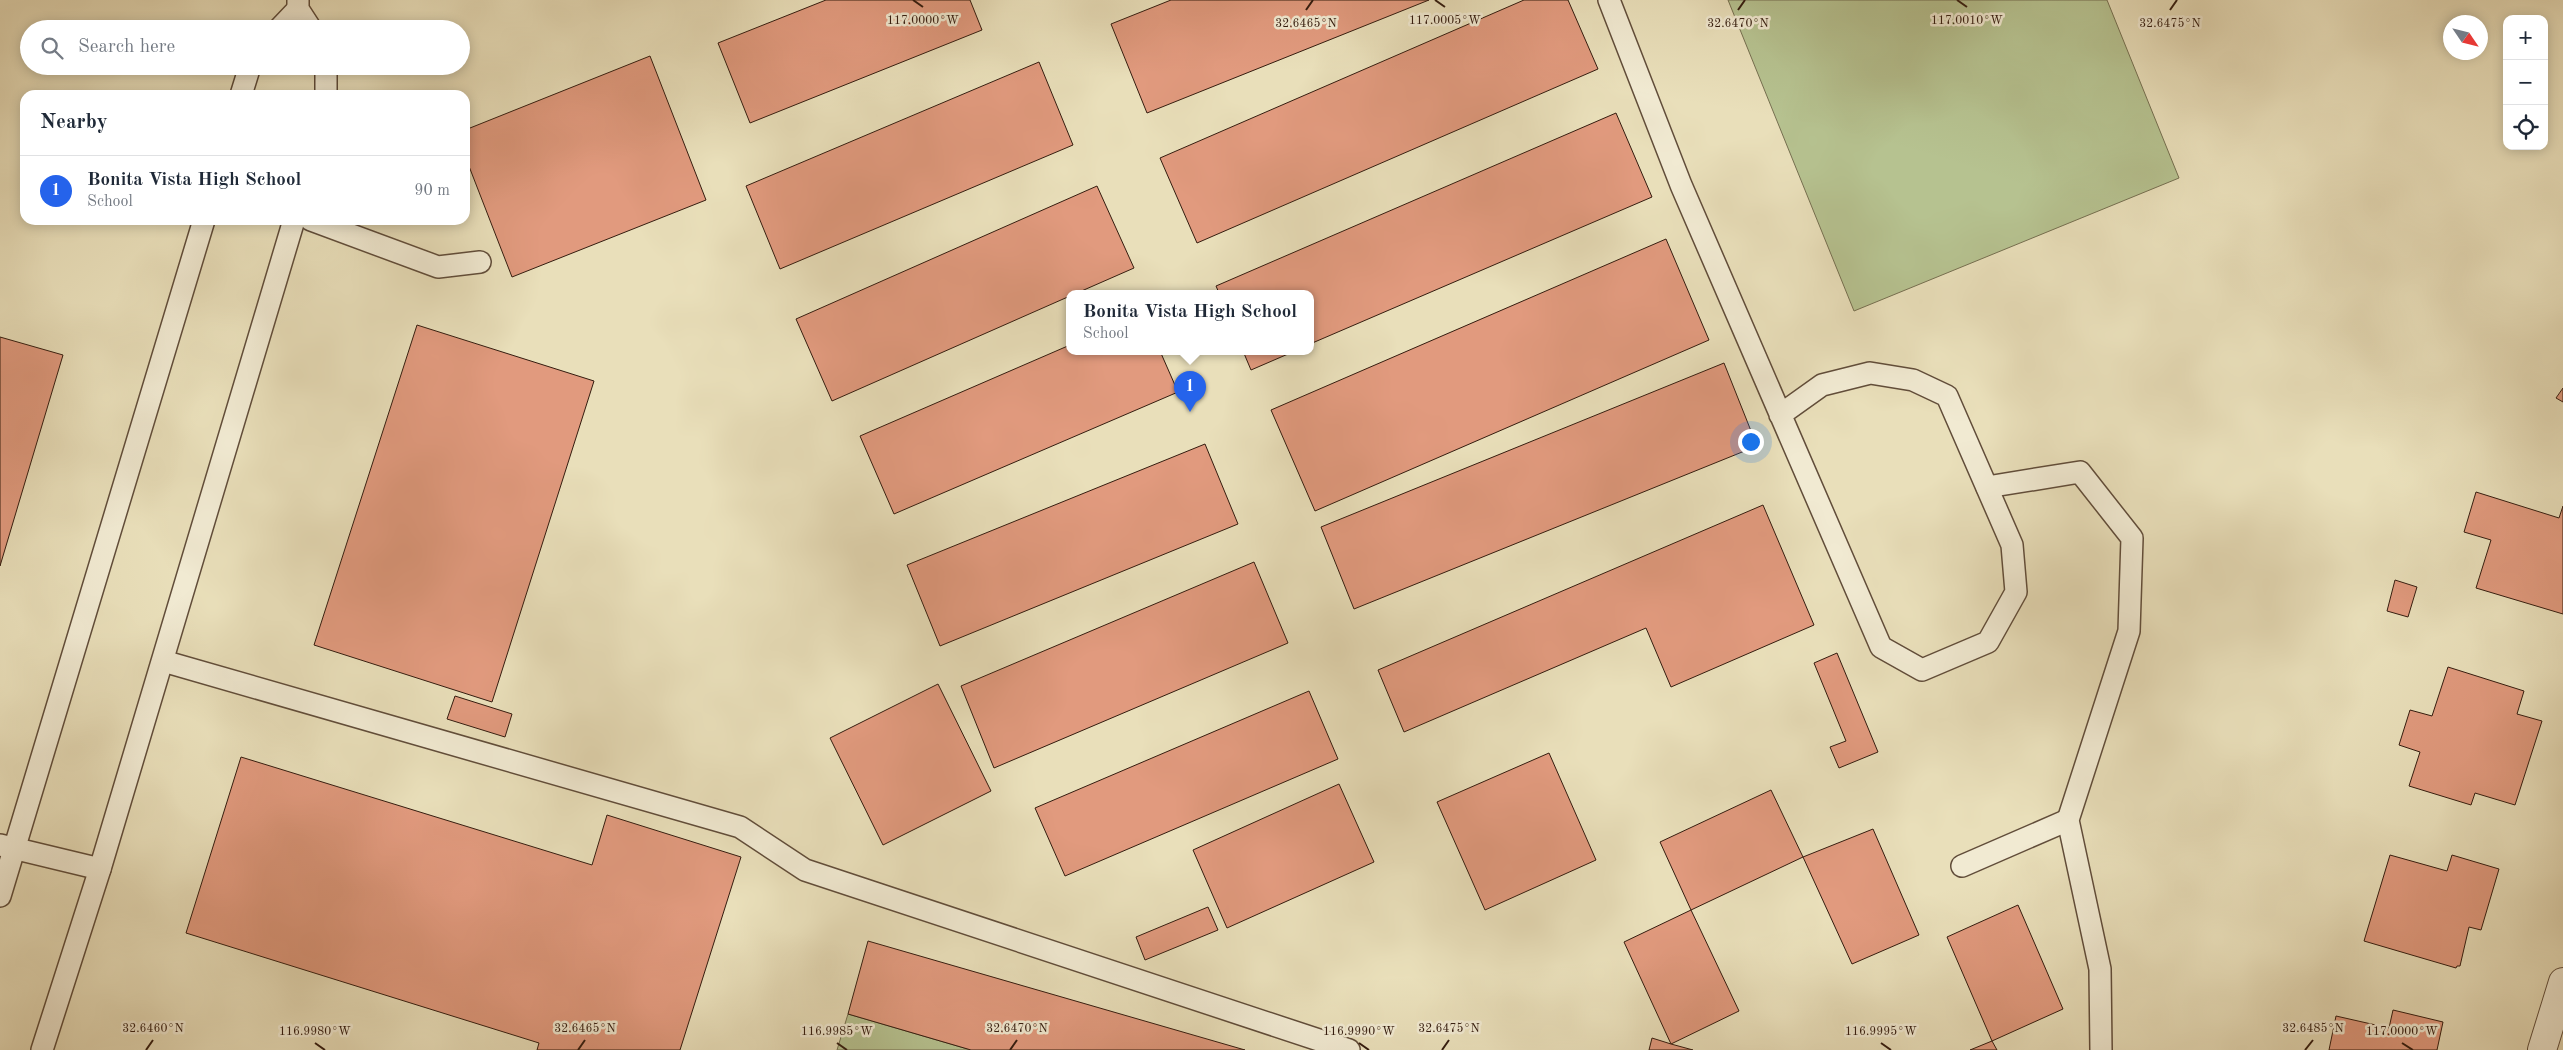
<!DOCTYPE html>
<meta charset="utf-8">
<style>
body{margin:0;font-family:"Old Standard TT",serif;background:#f2f2f3;color:#1f2937}
.controls{position:absolute;right:15px;top:15px;display:grid;overflow:hidden;border-radius:10px;box-shadow:0 2px 12px #0003}
.controls button{width:45px;height:45px;display:grid;place-items:center;padding:0;border:0;border-bottom:1px solid #e0e1e3;background:#fff;color:#1f2937;font:25px sans-serif}
.compass{position:absolute;left:2443px;top:15px;width:45px;height:45px;border-radius:50%;background:#fff;box-shadow:0 2px 12px #0003;rotate:125deg}
.you{position:absolute;left:1750px;top:441px;width:18px;height:18px;margin:-12px;border:4px solid #fff;border-radius:50%;background:#1a73e8;box-shadow:0 0 0 8px #1a73e833}
.badge{display:grid;place-items:center;width:32px;height:32px;border-radius:50%;background:#2563eb;color:#fff;font-size:16px;font-weight:700}
.pin{position:absolute;translate:-50% -41px;filter:drop-shadow(0 1px 2px #0008)}
.pin::after{content:'';position:absolute;top:26px;width:18px;height:15px;background:inherit;clip-path:polygon(0 0,100% 0,50% 100%)}
.popup{position:absolute;left:1066px;top:290px;width:248px;height:65px;box-sizing:border-box;display:grid;place-content:center;border-radius:10px;background:#fff;filter:drop-shadow(0 1px 4px #0005);font-size:16px;white-space:nowrap;color:#747a83}
.popup b{font-size:19px;color:#1f2937}
.popup::after{content:'';position:absolute;left:50%;top:100%;margin-left:-10px;border:10px solid transparent;border-top-color:#fff}
.list{margin:0;padding:0;list-style:none}
h2{display:flex;justify-content:space-between;align-items:center;height:65px;margin:0;padding:0 20px;font-size:21px}
h2 small{font-size:16px;font-weight:400;color:#747a83}
.list li{display:grid;grid-template-columns:32px 1fr auto;gap:15px;align-items:center;box-sizing:border-box;height:70px;padding:0 20px;border-top:1px solid #e0e1e3}
.list b{display:block;font-size:19px;white-space:nowrap}
.list p{margin:0;font-size:16px;white-space:nowrap;color:#747a83}
.list em{font-size:16px;font-style:normal;color:#747a83}
.icon{flex:none;width:28px;height:28px;fill:none;stroke:currentColor;stroke-width:2;stroke-linecap:round;stroke-linejoin:round}
.map{position:relative;flex:none;width:2563px;height:1050px;overflow:hidden}
.search{position:absolute;background:#fff;box-shadow:0 2px 12px #0003;left:20px;top:20px;width:450px;height:55px;display:flex;align-items:center;gap:12px;box-sizing:border-box;padding:0 18px;border-radius:28px;color:#747a83;font-size:19px}
.panel{position:absolute;background:#fff;box-shadow:0 2px 12px #0003;left:20px;top:90px;width:450px;height:135px;border-radius:15px}
.map>svg:first-child{display:block}
.green{fill:#b6c290;stroke:#756f50}
.building{fill:#e19a7e;stroke:#341c0f}
.lines{fill:none;stroke-linecap:round;stroke-linejoin:round}
.lane-casing{stroke:#614d3a;stroke-width:24}
.street-casing{stroke:#614d3a;stroke-width:30}
.lane{stroke:#f1ead2;stroke-width:21}
.street{stroke:#f1ead2;stroke-width:28}
.ticks{fill:none;stroke:#341c0f;stroke-width:2}
.ticks-label{font-size:12px;text-anchor:middle;fill:#341c0f;stroke:#f1ead2;stroke-width:5;stroke-linejoin:round;paint-order:stroke}
</style>
<div class="map">
<svg width="2563" height="1050" viewBox="0 0 2563 1050">
<rect width="100%" height="100%" fill="#e9dfba"/>
<filter id="stains"><feTurbulence type="fractalNoise" baseFrequency=".004" numOctaves="4"/><feColorMatrix values="0 0 0 0 .2 0 0 0 0 .09 0 0 0 0 .02 0 0 0 .5 -.17"/></filter>
<radialGradient id="worn" r=".72"><stop offset=".6" stop-color="#630" stop-opacity="0"/><stop offset="1" stop-color="#630" stop-opacity=".3"/></radialGradient>
<g class="green">
<path d="M 1728,0 L 2107,0 L 2179,178 L 1854,311 Z"/>
<path d="M 848,1014 L 971,1050 L 837,1050 Z"/>
</g>
<g class="building">
<path d="M 826,0 L 970,0 L 982,30 L 750,123 L 718,43 Z"/>
<path d="M 1171,0 L 1429,0 L 1147,113 L 1111,24 Z"/>
<path d="M 1524,0 L 1568,0 L 1598,69 L 1197,243 L 1160,158 Z"/>
<path d="M 650,56 L 706,200 L 512,277 L 465,156 L 465,130 Z"/>
<path d="M 1039,62 L 1073,145 L 780,269 L 746,186 Z"/>
<path d="M 1616,113 L 1652,197 L 1310,344 L 1310,293 L 1219,293 L 1216,286 Z"/>
<path d="M 1097,186 L 1134,268 L 1077,293 L 1070,293 L 1070,296 L 832,401 L 796,319 Z"/>
<path d="M 1666,239 L 1709,340 L 1315,511 L 1271,410 Z"/>
<path d="M 417,325 L 594,381 L 492,702 L 314,645 Z"/>
<path d="M 0,337 L 63,355 L 0,566 Z"/>
<path d="M 1070,345 L 1070,351 L 1160,351 L 1178,392 L 894,514 L 860,436 Z"/>
<path d="M 1243,351 L 1295,351 L 1251,370 Z"/>
<path d="M 1724,363 L 1757,446 L 1354,609 L 1321,527 Z"/>
<path d="M 2563,388 L 2563,402 L 2556,398 Z"/>
<path d="M 1205,444 L 1238,524 L 940,646 L 907,565 Z"/>
<path d="M 2476,492 L 2559,518 L 2563,506 L 2563,614 L 2476,588 L 2491,540 L 2464,532 Z"/>
<path d="M 1763,505 L 1814,625 L 1671,687 L 1646,628 L 1404,732 L 1378,670 Z"/>
<path d="M 1254,562 L 1288,643 L 994,768 L 961,686 Z"/>
<path d="M 2395,580 L 2417,587 L 2408,617 L 2387,611 Z"/>
<path d="M 1837,653 L 1878,752 L 1839,768 L 1830,747 L 1846,741 L 1814,663 Z"/>
<path d="M 2448,667 L 2524,691 L 2517,714 L 2542,721 L 2515,805 L 2475,793 L 2471,805 L 2409,786 L 2420,752 L 2399,745 L 2410,710 L 2432,716 Z"/>
<path d="M 938,684 L 991,791 L 883,845 L 830,738 Z"/>
<path d="M 1309,691 L 1338,759 L 1065,876 L 1035,808 Z"/>
<path d="M 455,696 L 512,714 L 505,737 L 447,719 Z"/>
<path d="M 1549,753 L 1596,860 L 1485,910 L 1437,802 Z"/>
<path d="M 241,757 L 592,865 L 607,815 L 741,857 L 680,1050 L 537,1050 L 539,1043 L 186,933 Z"/>
<path d="M 1339,784 L 1374,862 L 1227,928 L 1193,850 Z"/>
<path d="M 1771,790 L 1803,857 L 1691,910 L 1660,842 Z"/>
<path d="M 1873,829 L 1919,935 L 1852,964 L 1803,857 Z"/>
<path d="M 2390,855 L 2447,871 L 2452,855 L 2499,869 L 2481,930 L 2469,927 L 2460,966 L 2457,966 L 2456,968 L 2364,941 Z"/>
<path d="M 2018,905 L 2063,1009 L 1992,1041 L 1947,937 Z"/>
<path d="M 1208,907 L 1218,930 L 1145,960 L 1136,937 Z"/>
<path d="M 1691,910 L 1739,1011 L 1671,1044 L 1624,942 Z"/>
<path d="M 868,941 L 1245,1050 L 971,1050 L 848,1014 Z"/>
<path d="M 2393,1010 L 2443,1022 L 2437,1050 L 2329,1050 L 2336,1016 L 2389,1028 Z"/>
<path d="M 1652,1038 L 1671,1044 L 1693,1050 L 1649,1050 Z"/>
<path d="M 1992,1041 L 1997,1050 L 1970,1050 Z"/>
</g>
<g class="lines">
<defs>
<g id="lane">
<path d="M 298,0 L 298,9 L 311,29"/>
<path d="M 1609,0 L 1681,185 L 1881,647 L 1922,670 L 1988,642 L 2016,592 L 2012,545 L 1947,396 L 1913,380 L 1870,373 L 1822,385 L 1780,415"/>
<path d="M 279,29 L 298,9"/>
<path d="M 326,66 L 326,95"/>
<path d="M 241,95 L 250,66"/>
<path d="M 311,220 L 438,267 L 480,262"/>
<path d="M 1987,487 L 2080,472 L 2132,538 L 2129,631 L 2068,820 L 2100,969 L 2101,1050"/>
<path d="M 163,661 L 740,827 L 805,870 L 1349,1050"/>
<path d="M 0,845 L 100,869"/>
<path d="M 1962,866 L 2068,820"/>
<path d="M 0,896 L 204,220"/>
<path d="M 42,1050 L 100,869 L 294,220"/>
</g>
<path id="street" d="M 2542,1050 L 2563,982"/>
</defs>
<use href="#lane" class="lane-casing"/>
<use href="#street" class="street-casing"/>
<use href="#lane" class="lane"/>
<use href="#street" class="street"/>
</g>
<path class="ticks" d="M 913,0 L 923,7M 1435,0 L 1445,7M 1957,0 L 1967,7M 1306,10 L 1313,0M 1738,10 L 1745,0M 2170,10 L 2177,0M 315,1043 L 325,1050M 837,1043 L 847,1050M 1359,1043 L 1369,1050M 1881,1043 L 1891,1050M 2402,1043 L 2413,1050M 146,1050 L 153,1040M 578,1050 L 585,1040M 1010,1050 L 1017,1040M 1442,1050 L 1449,1040M 2305,1050 L 2313,1040"/>
<g class="ticks-label">
<text x="923" y="24">117.0000°W</text>
<text x="1445" y="24">117.0005°W</text>
<text x="1967" y="24">117.0010°W</text>
<text x="1306" y="27">32.6465°N</text>
<text x="1738" y="27">32.6470°N</text>
<text x="2170" y="27">32.6475°N</text>
<text x="153" y="1032">32.6460°N</text>
<text x="585" y="1032">32.6465°N</text>
<text x="1017" y="1032">32.6470°N</text>
<text x="1449" y="1032">32.6475°N</text>
<text x="2313" y="1032">32.6485°N</text>
<text x="315" y="1035">116.9980°W</text>
<text x="837" y="1035">116.9985°W</text>
<text x="1359" y="1035">116.9990°W</text>
<text x="1881" y="1035">116.9995°W</text>
<text x="2402" y="1035">117.0000°W</text>
</g>
<rect width="100%" height="100%" filter="url(#stains)"/>
<rect width="100%" height="100%" fill="url(#worn)"/>
</svg>
<div class="controls">
<button>+</button>
<button>−</button>
<button><svg class="icon" aria-label="locate" viewBox="0 0 24 24"><circle cx="12" cy="12" r="6"/><path d="M12 2v4M12 18v4M2 12h4M18 12h4"/></svg></button>
</div>
<svg class="compass" viewBox="-18 -18 36 36"><path d="M0-13l5 13h-10z" fill="#e53935"/><path d="M0 13l5-13h-10z" fill="#747a83"/></svg>
<div class="you"></div>
<div class="pin badge" style="left:1190px;top:412px">1</div>
<div class="popup"><b>Bonita Vista High School</b>School</div>
<div class="search"><svg class="icon" aria-label="search" viewBox="0 0 24 24"><circle cx="10" cy="10" r="6"/><path d="M15 15l6 6"/></svg>Search here</div>
<section class="panel">
<h2>Nearby<small></small></h2>
<ul class="list">
<li><span class="badge">1</span><div><b>Bonita Vista High School</b><p>School</p></div><em>90 m</em></li>
</ul>
</section>
</div>
